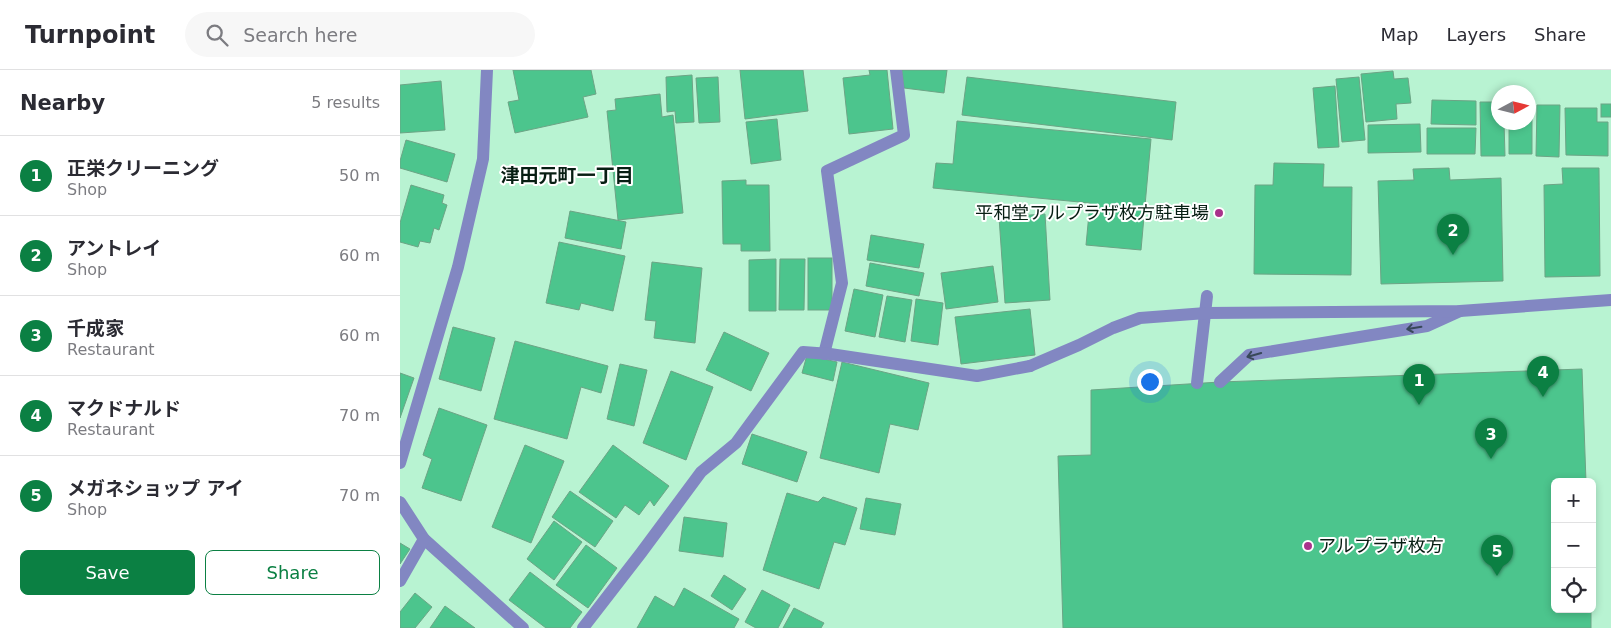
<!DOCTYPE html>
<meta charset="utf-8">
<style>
body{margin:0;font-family:"DejaVu Sans","Noto Sans JP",sans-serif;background:#f7f7f7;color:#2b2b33}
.controls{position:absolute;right:15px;bottom:15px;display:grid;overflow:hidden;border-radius:8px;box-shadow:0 2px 8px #0003}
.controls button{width:45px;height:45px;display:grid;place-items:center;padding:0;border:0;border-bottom:1px solid #e1e1e2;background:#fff;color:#2b2b33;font:25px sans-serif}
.compass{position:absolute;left:1091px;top:15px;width:45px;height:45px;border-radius:50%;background:#fff;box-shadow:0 2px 8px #0003;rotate:83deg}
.you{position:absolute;left:749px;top:311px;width:18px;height:18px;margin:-12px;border:4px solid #fff;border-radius:50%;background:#1a73e8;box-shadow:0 0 0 8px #1a73e833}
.badge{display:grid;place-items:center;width:32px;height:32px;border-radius:50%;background:#0b8043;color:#fff;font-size:16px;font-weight:700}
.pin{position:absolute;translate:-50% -41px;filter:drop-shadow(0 1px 2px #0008)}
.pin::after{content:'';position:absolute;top:26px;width:18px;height:15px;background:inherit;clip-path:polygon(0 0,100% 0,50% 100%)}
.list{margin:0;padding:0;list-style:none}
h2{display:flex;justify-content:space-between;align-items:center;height:65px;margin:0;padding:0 20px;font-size:21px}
h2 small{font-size:16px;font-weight:400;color:#7c7c81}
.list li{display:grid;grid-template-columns:32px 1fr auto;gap:15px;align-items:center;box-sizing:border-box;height:80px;padding:0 20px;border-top:1px solid #e1e1e2}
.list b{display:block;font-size:19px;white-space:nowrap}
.list p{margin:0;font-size:16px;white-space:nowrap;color:#7c7c81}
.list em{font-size:16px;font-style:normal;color:#7c7c81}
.actions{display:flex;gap:10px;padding:15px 20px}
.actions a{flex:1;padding:11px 0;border:1px solid #0b8043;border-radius:8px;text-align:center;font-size:18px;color:#0b8043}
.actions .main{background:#0b8043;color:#fff}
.icon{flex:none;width:28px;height:28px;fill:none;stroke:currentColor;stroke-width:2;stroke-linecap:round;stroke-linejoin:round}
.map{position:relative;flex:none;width:1211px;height:558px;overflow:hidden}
header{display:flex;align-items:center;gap:30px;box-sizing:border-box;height:70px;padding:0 25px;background:#fff;border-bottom:1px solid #e1e1e2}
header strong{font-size:24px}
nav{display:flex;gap:28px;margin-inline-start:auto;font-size:18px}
.search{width:350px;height:45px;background:#f7f7f7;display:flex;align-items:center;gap:12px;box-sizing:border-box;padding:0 18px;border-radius:28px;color:#7c7c81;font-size:19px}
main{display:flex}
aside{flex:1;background:#fff}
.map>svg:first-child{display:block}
.building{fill:#4cc58d;stroke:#6ca485}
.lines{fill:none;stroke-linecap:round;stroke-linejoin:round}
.lane{stroke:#8287c2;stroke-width:12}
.street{stroke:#8287c2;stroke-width:12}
.oneway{stroke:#384859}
.poi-dot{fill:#a9338b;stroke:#fff;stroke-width:2}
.labels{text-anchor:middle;stroke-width:4;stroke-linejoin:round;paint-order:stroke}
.poi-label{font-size:18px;fill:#071e13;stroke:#fff;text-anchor:end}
.neighbourhood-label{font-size:19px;font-weight:bold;fill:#071e13;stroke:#fff}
</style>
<header>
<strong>Turnpoint</strong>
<div class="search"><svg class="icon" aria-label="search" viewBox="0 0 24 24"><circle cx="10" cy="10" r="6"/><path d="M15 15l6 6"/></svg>Search here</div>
<nav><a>Map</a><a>Layers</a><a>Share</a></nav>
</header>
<main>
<aside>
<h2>Nearby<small>5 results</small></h2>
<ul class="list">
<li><span class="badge">1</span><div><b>正栄クリーニング</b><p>Shop</p></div><em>50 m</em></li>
<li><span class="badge">2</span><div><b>アントレイ</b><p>Shop</p></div><em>60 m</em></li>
<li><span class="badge">3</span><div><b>千成家</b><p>Restaurant</p></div><em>60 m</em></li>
<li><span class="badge">4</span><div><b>マクドナルド</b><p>Restaurant</p></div><em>70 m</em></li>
<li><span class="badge">5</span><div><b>メガネショップ アイ</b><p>Shop</p></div><em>70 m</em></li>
</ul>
<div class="actions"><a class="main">Save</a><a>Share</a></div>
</aside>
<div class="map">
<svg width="1211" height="558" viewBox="0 0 1211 558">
<rect width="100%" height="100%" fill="#b8f3d2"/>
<g class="building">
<path d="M 113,0 L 191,0 L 196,24 L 183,27 L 188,47 L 115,63 L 108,32 L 119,30 Z"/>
<path d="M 340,0 L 403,0 L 408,41 L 345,49 Z"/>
<path d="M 469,0 L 487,0 L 493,59 L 449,64 L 443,8 L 470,5 Z"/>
<path d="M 502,0 L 547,0 L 544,23 L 504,18 Z"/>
<path d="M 993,1 L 994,9 L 1008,8 L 1011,33 L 996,34 L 997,49 L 966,52 L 961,4 Z"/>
<path d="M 292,5 L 294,52 L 276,53 L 275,41 L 267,42 L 266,7 Z"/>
<path d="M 318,7 L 320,52 L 299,53 L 296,8 Z"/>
<path d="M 567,7 L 776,32 L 772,70 L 562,45 Z"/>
<path d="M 959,7 L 965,70 L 942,72 L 936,9 Z"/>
<path d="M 41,11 L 45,60 L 0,63 L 0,15 Z"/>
<path d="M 935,16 L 939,77 L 918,78 L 913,18 Z"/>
<path d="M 260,24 L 262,47 L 273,45 L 283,143 L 218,150 L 207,41 L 216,40 L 215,29 Z"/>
<path d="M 1032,30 L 1076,31 L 1076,55 L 1031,54 Z"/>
<path d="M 1128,31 L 1132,31 L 1132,84 L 1109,84 L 1109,52 L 1128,52 Z"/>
<path d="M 1080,32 L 1098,32 L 1098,52 L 1104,52 L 1105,86 L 1081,86 Z"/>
<rect x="1201" y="34" width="10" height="13"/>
<path d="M 1137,35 L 1160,35 L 1159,87 L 1136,86 Z"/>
<path d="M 1165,38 L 1197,38 L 1197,52 L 1208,52 L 1208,86 L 1166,85 Z"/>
<path d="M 377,49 L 381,90 L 351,94 L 346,52 Z"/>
<path d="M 557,51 L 751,69 L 741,180 L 686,175 L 690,133 L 533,118 L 536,93 L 553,94 Z"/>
<path d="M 1020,54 L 1021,82 L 968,83 L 968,55 Z"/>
<path d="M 1027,58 L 1076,58 L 1075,84 L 1027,84 Z"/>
<path d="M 6,70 L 55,84 L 47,112 L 0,98 L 0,91 Z"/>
<path d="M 874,93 L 924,94 L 923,117 L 952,117 L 951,205 L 854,204 L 855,115 L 873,115 Z"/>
<path d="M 1049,98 L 1050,110 L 1101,108 L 1103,211 L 981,214 L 978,111 L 1014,110 L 1013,99 Z"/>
<path d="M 1162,98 L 1199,98 L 1200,206 L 1145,207 L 1144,115 L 1163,114 Z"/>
<path d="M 346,110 L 346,115 L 369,115 L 370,181 L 341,181 L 341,174 L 323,174 L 322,111 Z"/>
<path d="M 11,115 L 44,125 L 42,133 L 47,135 L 39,160 L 34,158 L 30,173 L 20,171 L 18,177 L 0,172 L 0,153 Z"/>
<path d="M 170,141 L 226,152 L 221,179 L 165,168 Z"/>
<path d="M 645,144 L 650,230 L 605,233 L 599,147 Z"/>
<path d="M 471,165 L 524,174 L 519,198 L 467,190 Z"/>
<path d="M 159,172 L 225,186 L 213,241 L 181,233 L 179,240 L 146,233 Z"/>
<rect x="408" y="188" width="24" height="52"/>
<path d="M 376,189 L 376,241 L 349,241 L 349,190 Z"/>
<path d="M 380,189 L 405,189 L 404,240 L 379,240 Z"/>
<path d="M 252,192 L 302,198 L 295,273 L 254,268 L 256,251 L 245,250 Z"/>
<path d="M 470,193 L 524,203 L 519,226 L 466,216 Z"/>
<path d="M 593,196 L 598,232 L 546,239 L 541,203 Z"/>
<path d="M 454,219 L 483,225 L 475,267 L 445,261 Z"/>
<path d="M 487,226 L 512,230 L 505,272 L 479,267 Z"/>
<path d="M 516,229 L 543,233 L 538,275 L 511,271 Z"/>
<path d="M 630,239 L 635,285 L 561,294 L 555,247 Z"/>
<path d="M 53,257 L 95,268 L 81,321 L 39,309 Z"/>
<path d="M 324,262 L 369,283 L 351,321 L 306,300 Z"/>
<path d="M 115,271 L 208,296 L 201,323 L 181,317 L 167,369 L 94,349 Z"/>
<path d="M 407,285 L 437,292 L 433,311 L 402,303 Z"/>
<path d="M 442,292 L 529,313 L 518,360 L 490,354 L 479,403 L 420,388 Z"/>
<path d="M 220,294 L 247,300 L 234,356 L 207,349 Z"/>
<path d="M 1182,299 L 1186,412 L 1155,412 L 1155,539 L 1191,539 L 1191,558 L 663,558 L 658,386 L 691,385 L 691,320 L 820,312 Z"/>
<path d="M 271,301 L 313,317 L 286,390 L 243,373 Z"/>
<path d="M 0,303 L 14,308 L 0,348 Z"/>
<path d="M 39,338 L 87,355 L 61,431 L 22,418 L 32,389 L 23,385 Z"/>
<path d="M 352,364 L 407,382 L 397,412 L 342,394 Z"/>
<path d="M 125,375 L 164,391 L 131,473 L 92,457 Z"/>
<path d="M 213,375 L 269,416 L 254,436 L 250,430 L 239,445 L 225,435 L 216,448 L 179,422 Z"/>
<path d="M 170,421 L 213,451 L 195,477 L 152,447 Z"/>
<path d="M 387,423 L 418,432 L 423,427 L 457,438 L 445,475 L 434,472 L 419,519 L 363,500 Z"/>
<path d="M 466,428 L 501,434 L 495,465 L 460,459 Z"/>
<path d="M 284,447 L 327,453 L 323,487 L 279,481 Z"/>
<path d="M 154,451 L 182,472 L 154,510 L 127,489 Z"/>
<path d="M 0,473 L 10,479 L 0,494 Z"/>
<path d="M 186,475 L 217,498 L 188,538 L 156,515 Z"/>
<path d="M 130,502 L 182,542 L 170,558 L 146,558 L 109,530 Z"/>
<path d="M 324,505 L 346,519 L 332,540 L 311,526 Z"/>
<path d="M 284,518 L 339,549 L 334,558 L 237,558 L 255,526 L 274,537 Z"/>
<path d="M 362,520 L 390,535 L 378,558 L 356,558 L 345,552 Z"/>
<path d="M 15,523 L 32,537 L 15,558 L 0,558 L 0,542 Z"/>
<path d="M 45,536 L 75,558 L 30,558 Z"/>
<path d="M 394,538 L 424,553 L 421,558 L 383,558 Z"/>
</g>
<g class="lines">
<g class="lane">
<path d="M 424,284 L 442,213 L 427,101 L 504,65 L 496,0"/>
<path d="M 820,312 L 849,285 L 1027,256 L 1060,241"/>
<path d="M 797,313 L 807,226"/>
<path d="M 183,558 L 241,483 L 301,402 L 336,373 L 403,282 L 430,284 L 577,306 L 630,296"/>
</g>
<g class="street">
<path d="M 630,296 L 679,275 L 713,258 L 740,248 L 806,243 L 1060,241 L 1211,230"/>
<path d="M 0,393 L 58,197 L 83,89 L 87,0"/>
<path d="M 0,432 L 24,469 L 123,558"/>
<path d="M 0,511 L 24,469"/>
</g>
</g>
<defs><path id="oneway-shaft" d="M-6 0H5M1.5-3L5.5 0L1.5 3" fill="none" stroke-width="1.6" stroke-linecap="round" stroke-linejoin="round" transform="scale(1.25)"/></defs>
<g class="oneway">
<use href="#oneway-shaft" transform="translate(1014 258) rotate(171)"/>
<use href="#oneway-shaft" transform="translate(854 285) rotate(164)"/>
</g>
<g class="poi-dot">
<circle cx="819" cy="143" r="5"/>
<circle cx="908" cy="476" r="5"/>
</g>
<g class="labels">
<g class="poi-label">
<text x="809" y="149">平和堂アルプラザ枚方駐車場</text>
<text x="918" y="482" text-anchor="start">アルプラザ枚方</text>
</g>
<g class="neighbourhood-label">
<text x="167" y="112">津田元町一丁目</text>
</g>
</g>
</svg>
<div class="controls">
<button>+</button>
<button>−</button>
<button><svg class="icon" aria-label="locate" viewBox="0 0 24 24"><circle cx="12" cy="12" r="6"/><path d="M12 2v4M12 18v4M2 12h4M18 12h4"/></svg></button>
</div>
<svg class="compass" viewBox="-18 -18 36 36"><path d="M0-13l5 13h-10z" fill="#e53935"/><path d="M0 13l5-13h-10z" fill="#7c7c81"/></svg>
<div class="you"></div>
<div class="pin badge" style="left:1019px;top:335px">1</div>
<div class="pin badge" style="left:1053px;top:185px">2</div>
<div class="pin badge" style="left:1091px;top:389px">3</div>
<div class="pin badge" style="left:1143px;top:327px">4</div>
<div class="pin badge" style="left:1097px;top:506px">5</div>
</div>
</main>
